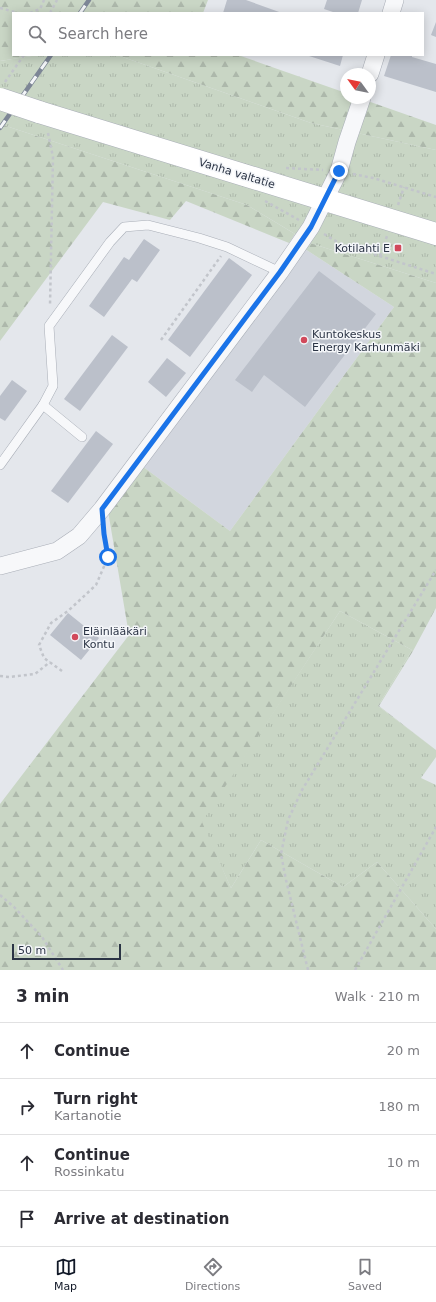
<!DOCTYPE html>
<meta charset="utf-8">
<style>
body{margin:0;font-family:"DejaVu Sans",sans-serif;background:#f7f7f7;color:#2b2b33}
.compass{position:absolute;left:340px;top:68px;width:36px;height:36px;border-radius:50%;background:#fff;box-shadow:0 2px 10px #0003;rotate:303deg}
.scale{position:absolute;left:12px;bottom:10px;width:109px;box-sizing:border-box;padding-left:4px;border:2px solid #2b3445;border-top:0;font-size:11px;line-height:14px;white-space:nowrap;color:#2b3445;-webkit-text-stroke:3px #f4f6f9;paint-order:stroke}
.stop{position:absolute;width:12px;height:12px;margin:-9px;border:3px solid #1a73e8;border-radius:50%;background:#fff}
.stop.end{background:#1a73e8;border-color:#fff;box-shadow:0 1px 4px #0008}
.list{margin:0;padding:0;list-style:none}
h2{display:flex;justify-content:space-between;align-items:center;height:52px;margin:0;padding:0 16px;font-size:17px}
h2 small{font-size:13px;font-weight:400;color:#7c7c81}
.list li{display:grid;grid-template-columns:26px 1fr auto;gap:12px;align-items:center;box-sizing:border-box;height:56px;padding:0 16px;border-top:1px solid #e1e1e2}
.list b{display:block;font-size:15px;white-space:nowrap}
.list p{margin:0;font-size:13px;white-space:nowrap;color:#7c7c81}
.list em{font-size:13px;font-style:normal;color:#7c7c81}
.icon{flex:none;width:22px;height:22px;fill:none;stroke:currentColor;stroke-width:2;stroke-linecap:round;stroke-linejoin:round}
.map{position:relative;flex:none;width:436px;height:970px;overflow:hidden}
.search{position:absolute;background:#fff;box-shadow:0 2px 10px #0003;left:12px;right:12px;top:12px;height:44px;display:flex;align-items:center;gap:10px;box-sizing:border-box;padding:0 14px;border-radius:0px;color:#7c7c81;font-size:15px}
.sheet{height:276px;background:#fff}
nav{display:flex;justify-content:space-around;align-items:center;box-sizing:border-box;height:56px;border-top:1px solid #e1e1e2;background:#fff;font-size:11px;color:#7c7c81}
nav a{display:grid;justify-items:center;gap:2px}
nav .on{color:#111827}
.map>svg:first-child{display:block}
.built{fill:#d2d6de}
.grass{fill:url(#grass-tufts)}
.forest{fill:url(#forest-firs)}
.building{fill:#bbc0ca}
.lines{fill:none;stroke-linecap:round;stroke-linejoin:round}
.lane-casing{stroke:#a9aeb7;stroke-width:10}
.street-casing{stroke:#a9aeb7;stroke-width:18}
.secondary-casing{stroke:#a9aeb7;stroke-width:23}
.path{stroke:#c2c5cb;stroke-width:2.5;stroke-dasharray:3 3;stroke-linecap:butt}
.lane{stroke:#f7f8fa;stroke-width:9}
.street{stroke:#f7f8fa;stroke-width:17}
.secondary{stroke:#fff;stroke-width:22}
.rail-casing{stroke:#7d8696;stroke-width:4.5}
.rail{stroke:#f4f6f9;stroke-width:3;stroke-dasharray:9;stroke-linecap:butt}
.secondary-bridge-casing{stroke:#a9aeb7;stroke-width:23;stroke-linecap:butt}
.secondary-bridge{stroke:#fff;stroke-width:22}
.route{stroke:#1a73e8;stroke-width:5}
.poi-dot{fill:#d1495b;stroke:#f4f6f9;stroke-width:1.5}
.labels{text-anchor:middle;stroke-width:3;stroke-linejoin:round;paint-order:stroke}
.street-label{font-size:11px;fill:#2b3445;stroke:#f4f6f9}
.poi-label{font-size:11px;fill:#2b3445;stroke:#f4f6f9;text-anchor:start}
</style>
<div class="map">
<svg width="436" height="970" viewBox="0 0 436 970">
<defs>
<pattern id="grass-tufts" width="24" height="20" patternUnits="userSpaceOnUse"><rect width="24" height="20" fill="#c9d6c5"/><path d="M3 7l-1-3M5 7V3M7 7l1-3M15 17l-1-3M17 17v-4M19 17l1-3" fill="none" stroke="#adb8ab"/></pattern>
<pattern id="forest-firs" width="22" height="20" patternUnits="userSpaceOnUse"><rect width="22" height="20" fill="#c9d6c5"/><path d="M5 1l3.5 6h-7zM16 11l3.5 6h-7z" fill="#adb8ab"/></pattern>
</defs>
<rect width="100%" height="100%" fill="#e4e7ec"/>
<path class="built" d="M 305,249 L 394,307 L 230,531 L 142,466 Z"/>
<g class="grass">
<path d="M 38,55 L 117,55 L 311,123 L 436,150 L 436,283 L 310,243 L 247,205 L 0,124 L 0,61 Z"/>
<path d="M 340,611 L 412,650 L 378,706 L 436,750 L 436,757 L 421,778 L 436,785 L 436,929 L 377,862 L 343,887 L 261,840 L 231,888 L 201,822 Z"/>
</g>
<g class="forest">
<path d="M 0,0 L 208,0 L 203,13 L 13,13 L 13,55 L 38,55 L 0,61 Z"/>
<path d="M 117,55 L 238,55 L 346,93 L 346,98 L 359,98 L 436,125 L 436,150 L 311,123 Z"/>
<path d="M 0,124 L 247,205 L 295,234 L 289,243 L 186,201 L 170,220 L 103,202 L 0,341 Z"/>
<path d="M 310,243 L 436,283 L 436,608 L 413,651 L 379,706 L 436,750 L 378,706 L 412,650 L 340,611 L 202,822 L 231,888 L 261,840 L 343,887 L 377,862 L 436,929 L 436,970 L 0,970 L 0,804 L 129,635 L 108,511 L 142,466 L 230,531 L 394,307 L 305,249 Z"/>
</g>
<g class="building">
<path d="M 227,0 L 246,0 L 282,13 L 223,13 Z"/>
<path d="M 327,0 L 362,0 L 358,13 L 336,13 L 324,9 Z"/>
<path d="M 436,22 L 436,37 L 431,35 Z"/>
<path d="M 306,55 L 343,55 L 340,66 Z"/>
<path d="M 391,55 L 412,55 L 412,57 L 436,64 L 436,92 L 384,76 Z"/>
<path d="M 144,239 L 160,250 L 137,282 L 132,279 L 104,317 L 89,306 L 124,257 L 129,260 Z"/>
<path d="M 229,258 L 252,275 L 190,357 L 168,340 Z"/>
<path d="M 319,271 L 376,314 L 305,407 L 264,375 L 252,392 L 235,380 Z"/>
<path d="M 112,335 L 128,347 L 80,411 L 64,399 Z"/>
<path d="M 167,358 L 186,373 L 166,397 L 148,382 Z"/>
<path d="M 12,380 L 27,391 L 5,421 L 0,418 L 0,396 Z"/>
<path d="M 96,431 L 113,444 L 68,503 L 51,491 Z"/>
<path d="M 68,613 L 99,638 L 81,660 L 50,635 Z"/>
</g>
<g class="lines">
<defs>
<g id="lane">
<path d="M 43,405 L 53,386 L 49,326 L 110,242 L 124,227 L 148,225 L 199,238 L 227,247 L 280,272"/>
<path d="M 0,465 L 43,405 L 82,437"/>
</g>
<g id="street">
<path d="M 391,13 L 395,0"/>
<path d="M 370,74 L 376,55"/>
<path d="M 0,566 L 57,551 L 79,536 L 102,509 L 280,272 L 311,227 L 339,171 L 347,142 L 362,98"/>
</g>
<path id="secondary" d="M 39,112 L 436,234"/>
</defs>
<use href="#lane" class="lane-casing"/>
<use href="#street" class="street-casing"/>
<use href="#secondary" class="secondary-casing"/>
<g class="path">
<path d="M 0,8 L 18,13"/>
<path d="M 30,13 L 40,9 L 44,0"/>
<path d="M 50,13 L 57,0"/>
<path d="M 5,82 L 24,55"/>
<path d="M 48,133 L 53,157 L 50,305"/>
<path d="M 286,168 L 323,170"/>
<path d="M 353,174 L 373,178 L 436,197"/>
<path d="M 265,201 L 299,220"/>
<path d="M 398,205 L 404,187"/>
<path d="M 324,234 L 339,243 L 436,274"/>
<path d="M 380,256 L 387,236"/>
<path d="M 161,340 L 221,256"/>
<path d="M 62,671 L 44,658 L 39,645 L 51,623 L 68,611 L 96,585 L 108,557 L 103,532"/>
<path d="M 0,676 L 9,677 L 35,674 L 50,662"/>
<path d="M 0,895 L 14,907 L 42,937 L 63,970"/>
<path d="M 308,970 L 286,880 L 281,854 L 288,820 L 302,790 L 436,570"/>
<path d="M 355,970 L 436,827"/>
</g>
<use href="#lane" class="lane"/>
<use href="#street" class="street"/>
<use href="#secondary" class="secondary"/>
<defs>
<g id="rail">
<path d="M 80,13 L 89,0"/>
<path d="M 0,128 L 51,55"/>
</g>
</defs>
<use href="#rail" class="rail-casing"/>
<use href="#rail" class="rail"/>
<defs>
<path id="secondary-bridge" d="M 0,99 L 39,112"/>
</defs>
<use href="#secondary-bridge" class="secondary-bridge-casing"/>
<use href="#secondary-bridge" class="secondary-bridge"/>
</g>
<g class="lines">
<path class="route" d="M 108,557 L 104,534 L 102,509 L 280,272 L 311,227 L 339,171"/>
</g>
<g class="poi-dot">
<rect x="394" y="244" width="8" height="8" rx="2"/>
<circle cx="304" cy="340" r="4"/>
<circle cx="75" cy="637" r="4"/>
</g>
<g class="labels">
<g class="street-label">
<text transform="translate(237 173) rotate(17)" y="4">Vanha valtatie</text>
</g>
<g class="poi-label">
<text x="390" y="252" text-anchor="end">Kotilahti E</text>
<text x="312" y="338">Kuntokeskus<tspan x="312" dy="13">Energy Karhunmäki</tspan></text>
<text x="83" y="635">Eläinlääkäri<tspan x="83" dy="13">Kontu</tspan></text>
</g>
</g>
</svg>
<svg class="compass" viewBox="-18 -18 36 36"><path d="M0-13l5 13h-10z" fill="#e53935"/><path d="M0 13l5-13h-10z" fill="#7c7c81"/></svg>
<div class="scale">50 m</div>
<div class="stop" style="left:108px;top:557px"></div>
<div class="stop end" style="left:339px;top:171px"></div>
<div class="search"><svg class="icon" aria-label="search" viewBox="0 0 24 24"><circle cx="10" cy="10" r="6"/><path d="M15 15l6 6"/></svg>Search here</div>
</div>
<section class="sheet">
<h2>3 min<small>Walk · 210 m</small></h2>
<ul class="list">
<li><svg class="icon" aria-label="ahead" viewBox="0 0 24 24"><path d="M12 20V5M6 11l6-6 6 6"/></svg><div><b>Continue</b></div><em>20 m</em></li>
<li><svg class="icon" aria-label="right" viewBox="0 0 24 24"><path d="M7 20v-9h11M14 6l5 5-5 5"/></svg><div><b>Turn right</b><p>Kartanotie</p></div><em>180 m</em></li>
<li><svg class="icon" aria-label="ahead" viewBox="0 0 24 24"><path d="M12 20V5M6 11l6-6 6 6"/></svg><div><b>Continue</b><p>Rossinkatu</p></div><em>10 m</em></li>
<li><svg class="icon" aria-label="arrive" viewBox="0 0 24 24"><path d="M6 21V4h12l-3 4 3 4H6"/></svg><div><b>Arrive at destination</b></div></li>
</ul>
</section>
<nav>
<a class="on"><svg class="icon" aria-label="map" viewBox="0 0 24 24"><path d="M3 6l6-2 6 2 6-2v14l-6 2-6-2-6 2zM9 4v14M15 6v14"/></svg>Map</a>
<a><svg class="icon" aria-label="directions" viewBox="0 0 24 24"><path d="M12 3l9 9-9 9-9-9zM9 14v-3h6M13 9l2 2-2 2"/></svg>Directions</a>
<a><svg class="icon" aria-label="saved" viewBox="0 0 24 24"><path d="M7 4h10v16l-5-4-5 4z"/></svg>Saved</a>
</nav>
